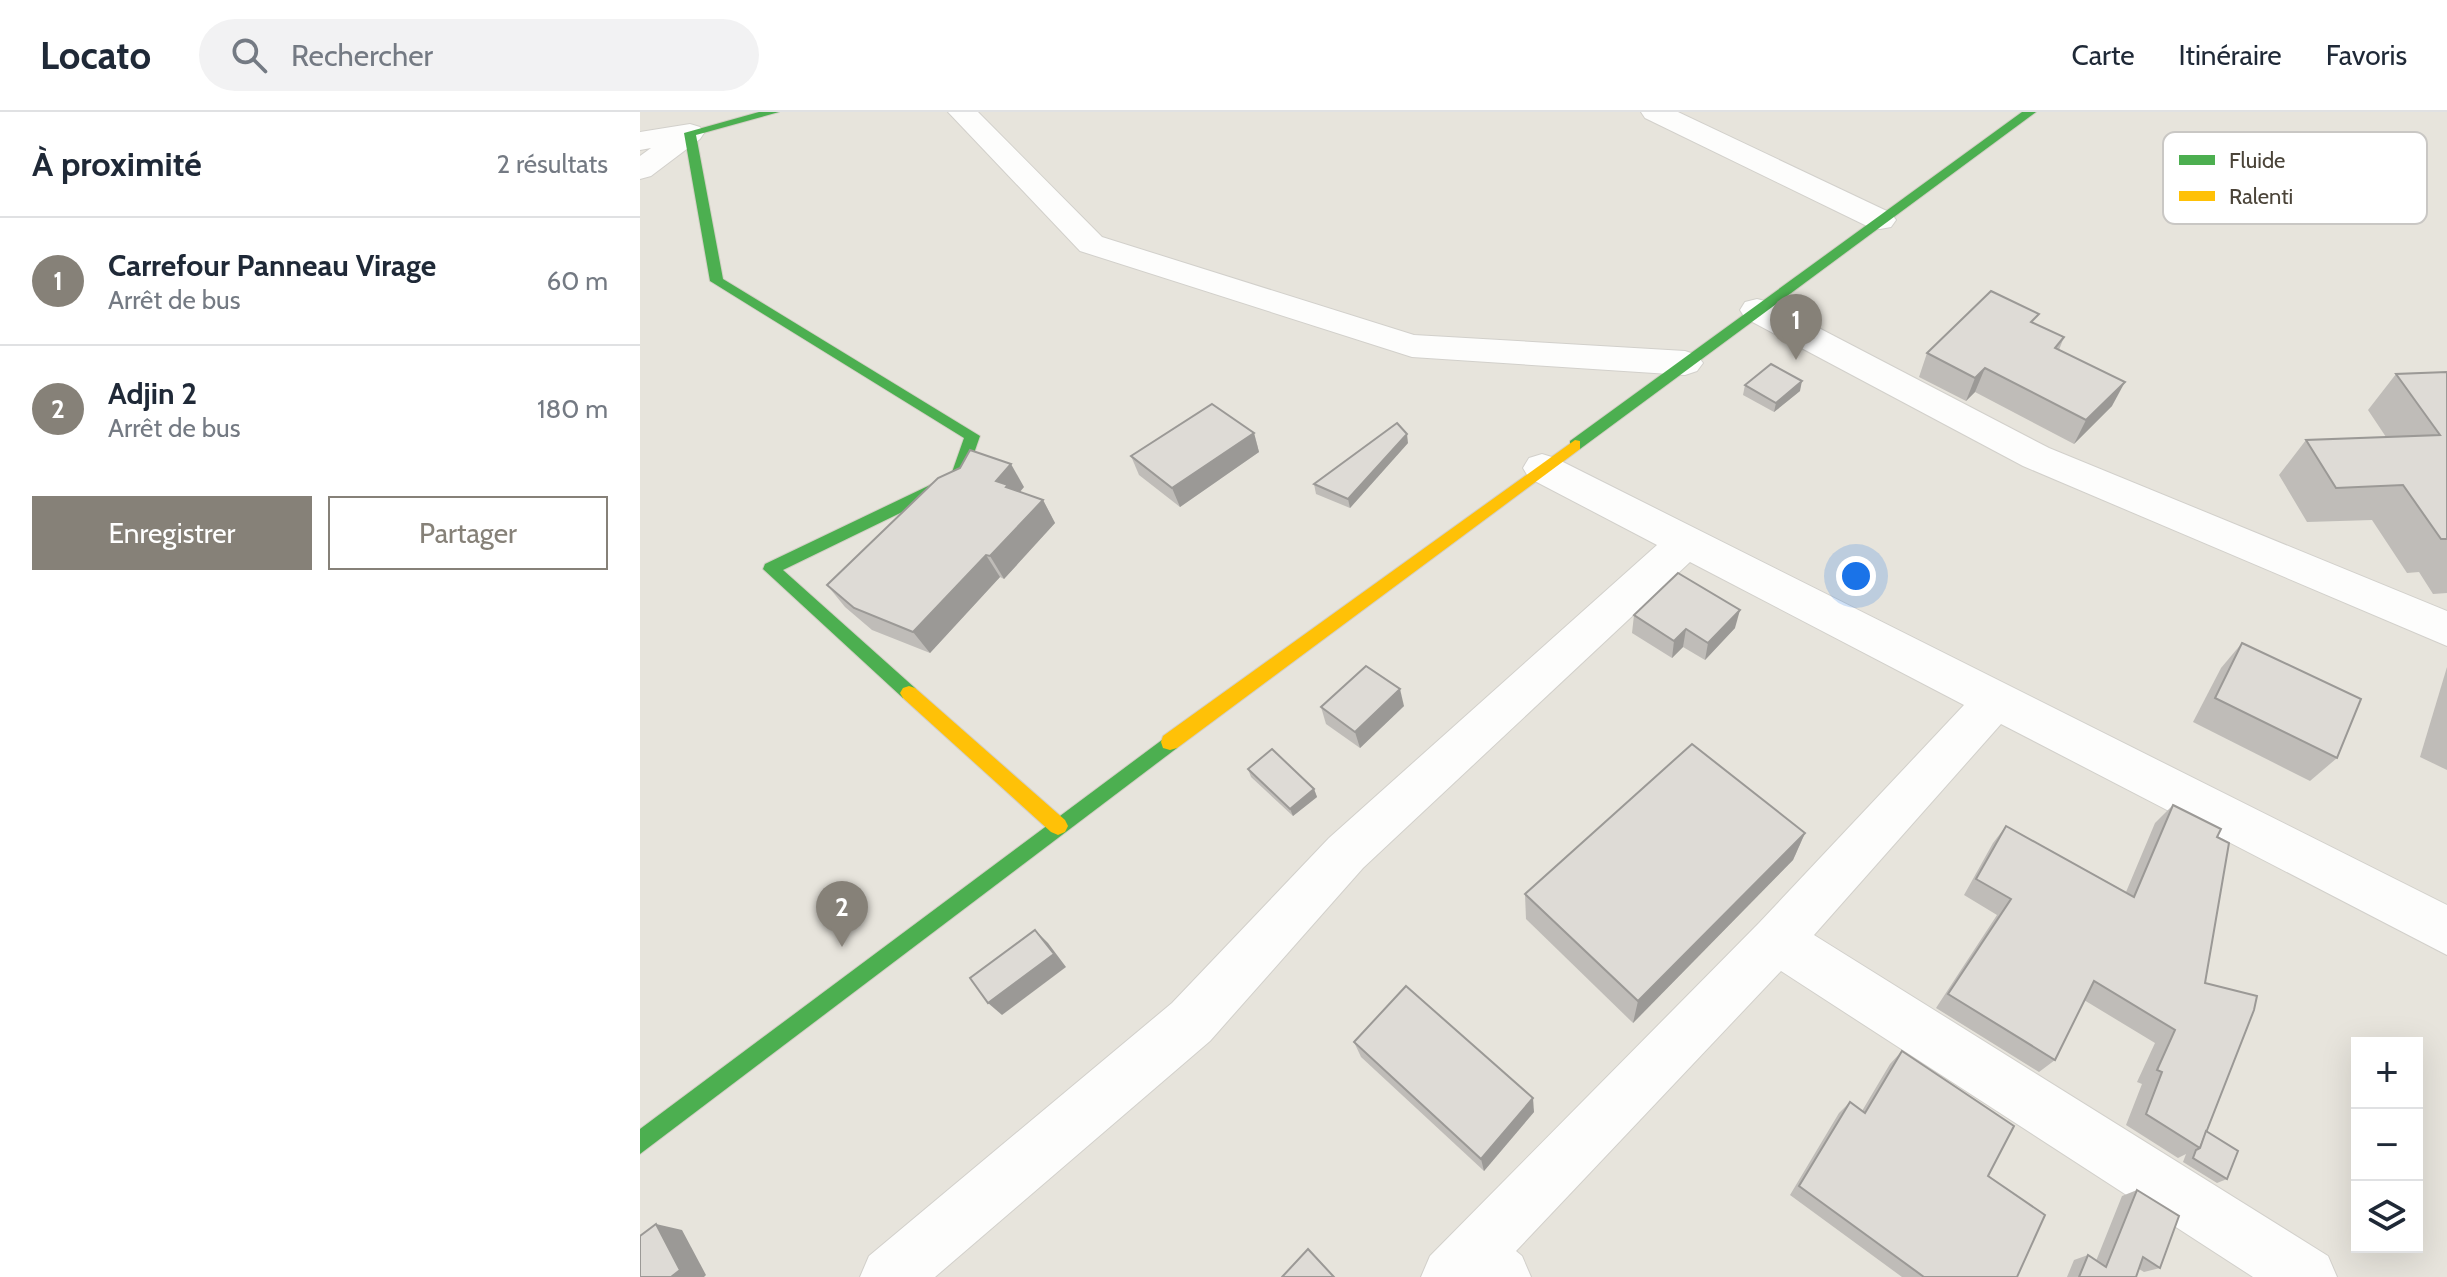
<!DOCTYPE html>
<html lang="fr">
<meta charset="utf-8">
<style>
body{margin:0;font-family:Cabin,sans-serif;background:#f2f2f3;color:#1f2937}
.controls{position:absolute;right:24px;bottom:24px;display:grid;overflow:hidden;border-radius:0px;box-shadow:0 8px 32px #0002}
.controls button{width:72px;height:72px;display:grid;place-items:center;padding:0;border:0;border-bottom:2px solid #e0e1e3;background:#fff;color:#1f2937;font:40px sans-serif}
.you{position:absolute;left:1216px;top:464px;width:28px;height:28px;margin:-20px;border:6px solid #fff;border-radius:50%;background:#1a73e8;box-shadow:0 0 0 12px #1a73e833}
.badge{display:grid;place-items:center;width:52px;height:52px;border-radius:50%;background:#868178;color:#fff;font-size:26px;font-weight:700}
.pin{position:absolute;translate:-50% -66px;filter:drop-shadow(0 2px 4px #0008)}
.pin::after{content:'';position:absolute;top:42px;width:28px;height:24px;background:inherit;clip-path:polygon(0 0,100% 0,50% 100%)}
.list{margin:0;padding:0;list-style:none}
h2{display:flex;justify-content:space-between;align-items:center;height:104px;margin:0;padding:0 32px;font-size:34px}
h2 small{font-size:26px;font-weight:400;color:#747a83}
.list li{display:grid;grid-template-columns:52px 1fr auto;gap:24px;align-items:center;box-sizing:border-box;height:128px;padding:0 32px;border-top:2px solid #e0e1e3}
.list b{display:block;font-size:30px;white-space:nowrap}
.list p{margin:0;font-size:26px;white-space:nowrap;color:#747a83}
.list em{font-size:26px;font-style:normal;color:#747a83}
.actions{display:flex;gap:16px;padding:24px 32px}
.actions a{flex:1;padding:18px 0;border:2px solid #868178;border-radius:0px;text-align:center;font-size:28px;color:#868178}
.actions .main{background:#868178;color:#fff}
.icon{flex:none;width:44px;height:44px;fill:none;stroke:currentColor;stroke-width:2;stroke-linecap:round;stroke-linejoin:round}
.map{position:relative;flex:none;width:1807px;height:1165px;overflow:hidden}
header{display:flex;align-items:center;gap:48px;box-sizing:border-box;height:112px;padding:0 40px;background:#fff;border-bottom:2px solid #e0e1e3}
header strong{font-size:38px}
nav{display:flex;gap:44px;margin-inline-start:auto;font-size:28px}
.search{width:560px;height:72px;background:#f2f2f3;display:flex;align-items:center;gap:20px;box-sizing:border-box;padding:0 28px;border-radius:44px;color:#747a83;font-size:30px}
main{display:flex}
aside{flex:1;background:#fff}
.map>svg:first-child{display:block}
.residential{fill:#e7e4dc;fill-rule:evenodd}
.lines{fill:none;stroke-linecap:round;stroke-linejoin:round}
.street-casing{stroke:#d2d0cb;stroke-width:2}
.fast-casing{stroke:#d3cfc5;stroke-width:2}
.slow-casing{stroke:#d3cfc5;stroke-width:2}
.street{fill:#fdfdfc;fill-rule:evenodd}
.fast{fill:#4caf50;fill-rule:evenodd}
.slow{fill:#ffc107;fill-rule:evenodd}
.wall{fill:#bfbcb8}
.shaded-wall{fill:#9b9996}
.building{fill:#dedbd6;stroke:#9b9996;stroke-width:2}
.key{fill:#fff;stroke:#c9c7c4;stroke-width:2}
.key-label{font-size:22px;fill:#4b4439}
</style>
<header>
<strong>Locato</strong>
<div class="search"><svg class="icon" aria-label="search" viewBox="0 0 24 24"><circle cx="10" cy="10" r="6"/><path d="M15 15l6 6"/></svg>Rechercher</div>
<nav><a>Carte</a><a>Itinéraire</a><a>Favoris</a></nav>
</header>
<main>
<aside>
<h2>À proximité<small>2 résultats</small></h2>
<ul class="list">
<li><span class="badge">1</span><div><b>Carrefour Panneau Virage</b><p>Arrêt de bus</p></div><em>60 m</em></li>
<li><span class="badge">2</span><div><b>Adjin 2</b><p>Arrêt de bus</p></div><em>180 m</em></li>
</ul>
<div class="actions"><a class="main">Enregistrer</a><a>Partager</a></div>
</aside>
<div class="map">
<svg width="1807" height="1165" viewBox="0 0 1807 1165">
<rect width="100%" height="100%" fill="#f4f2ee"/>
<path class="residential" d="M 0,0 L 1807,0 L 1807,1165 L 0,1165 ZM 1717,931 L 1777,931 L 1777,1135 L 1717,1135 Z"/>
<g class="lines">
<defs>
<g id="street">
<path d="M 308,0 L 338,0 L 462,125 L 774,223 L 1045,239 L 1057,243 L 1063,251 L 1057,259 L 1045,263 L 772,245 L 440,139 Z"/>
<path d="M 1001,0 L 1038,0 L 1251,101 L 1256,108 L 1251,115 L 1240,117 L 1229,115 L 1005,6 Z"/>
<path d="M 50,12 L 60,15 L 64,21 L 60,27 L 11,64 L 0,67 L 0,44 L 11,36 L 0,38 L 0,20 Z"/>
<path d="M 1117,187 L 1129,190 L 1409,336 L 1807,499 L 1807,534 L 1383,354 L 1105,206 L 1100,198 L 1105,190 Z"/>
<path d="M 902,342 L 915,346 L 1807,793 L 1807,843 L 1361,612 L 1174,823 L 1688,1144 L 1697,1165 L 1613,1165 L 1141,859 L 876,1139 L 882,1144 L 891,1165 L 781,1165 L 790,1144 L 1119,811 L 1324,593 L 1050,450 L 723,756 L 570,929 L 295,1165 L 220,1165 L 229,1144 L 532,891 L 689,726 L 1017,433 L 889,366 L 883,356 L 889,346 Z"/>
</g>
<g id="fast">
<path d="M 119,0 L 139,0 L 56,23 L 83,167 L 340,324 L 324,370 L 143,458 L 275,576 L 278,581 L 275,586 L 263,586 L 123,457 L 125,452 L 311,363 L 324,326 L 70,169 L 44,21 Z"/>
<path d="M 1382,0 L 1396,0 L 940,337 L 930,337 L 930,329 Z"/>
<path d="M 530,622 L 537,624 L 539,630 L 537,636 L 0,1042 L 0,1017 Z"/>
</g>
<g id="slow">
<path d="M 935,328 L 940,329 L 940,337 L 537,636 L 530,638 L 523,636 L 521,630 L 523,624 Z"/>
<path d="M 269,574 L 275,576 L 425,708 L 428,714 L 425,720 L 418,723 L 411,720 L 263,586 L 260,581 L 263,576 Z"/>
</g>
</defs>
<use href="#street" class="street-casing"/>
<use href="#fast" class="fast-casing"/>
<use href="#slow" class="slow-casing"/>
<use href="#street" class="street"/>
<use href="#fast" class="fast"/>
<use href="#slow" class="slow"/>
</g>
<g class="wall">
<path d="M 1395,212 L 1424,225 L 1419,238 L 1472,294 L 1434,332 L 1335,280 L 1326,289 L 1279,265 L 1287,241 Z"/>
<path d="M 1807,260 L 1807,481 L 1793,482 L 1779,460 L 1767,461 L 1732,408 L 1667,410 L 1639,363 L 1666,328 L 1746,325 L 1728,298 L 1756,262 Z"/>
<path d="M 1105,273 L 1160,279 L 1134,300 L 1103,283 Z"/>
<path d="M 614,321 L 619,340 L 540,395 L 499,363 L 491,344 Z"/>
<path d="M 768,331 L 710,396 L 676,382 L 674,372 Z"/>
<path d="M 384,375 L 380,380 L 403,388 L 415,411 L 364,467 L 360,465 L 290,541 L 232,518 L 205,495 L 187,473 Z"/>
<path d="M 994,503 L 1095,516 L 1065,548 L 1043,535 L 1032,546 L 992,521 Z"/>
<path d="M 1602,531 L 1697,646 L 1670,669 L 1553,610 L 1581,556 Z"/>
<path d="M 1807,555 L 1807,658 L 1780,645 Z"/>
<path d="M 764,594 L 720,636 L 686,612 L 681,595 Z"/>
<path d="M 608,657 L 674,677 L 677,685 L 653,704 L 611,665 Z"/>
<path d="M 1533,693 L 1577,725 L 1565,871 L 1566,1019 L 1587,1067 L 1577,1071 L 1543,1050 L 1546,1042 L 1538,1046 L 1486,1013 L 1502,972 L 1497,970 L 1515,931 L 1444,888 L 1415,948 L 1399,960 L 1296,896 L 1357,803 L 1324,783 L 1353,731 L 1366,714 L 1486,780 L 1515,711 Z"/>
<path d="M 1165,721 L 1153,748 L 993,911 L 886,807 L 885,782 Z"/>
<path d="M 714,930 L 894,1000 L 844,1059 L 721,945 Z"/>
<path d="M 1262,939 L 1348,1064 L 1377,1165 L 1262,1165 L 1150,1083 L 1199,1001 L 1210,990 L 1222,999 L 1250,952 Z"/>
<path d="M 1497,1078 L 1520,1156 L 1504,1160 L 1499,1157 L 1496,1165 L 1427,1165 L 1434,1148 L 1448,1143 L 1456,1149 L 1482,1084 Z"/>
</g>
<g class="shaded-wall">
<path d="M 1345,256 L 1335,280 L 1326,289 L 1335,266 Z"/>
<path d="M 1162,269 L 1160,279 L 1134,300 L 1136,291 Z"/>
<path d="M 1485,270 L 1472,294 L 1434,332 L 1446,308 Z"/>
<path d="M 614,321 L 619,340 L 540,395 L 532,376 Z"/>
<path d="M 767,322 L 768,331 L 710,396 L 708,387 Z"/>
<path d="M 371,352 L 384,375 L 375,385 L 356,369 Z"/>
<path d="M 403,388 L 415,411 L 364,467 L 350,444 Z"/>
<path d="M 346,443 L 360,465 L 290,541 L 273,520 Z"/>
<path d="M 1100,498 L 1095,516 L 1065,548 L 1068,531 Z"/>
<path d="M 1046,517 L 1043,535 L 1032,546 L 1034,529 Z"/>
<path d="M 760,577 L 764,594 L 720,636 L 715,620 Z"/>
<path d="M 674,677 L 677,685 L 653,704 L 650,697 Z"/>
<path d="M 1165,721 L 1153,748 L 993,911 L 998,889 Z"/>
<path d="M 395,818 L 408,831 L 426,855 L 362,903 L 348,891 Z"/>
<path d="M 893,986 L 894,1000 L 844,1059 L 841,1047 Z"/>
<path d="M 16,1112 L 42,1118 L 66,1163 L 64,1165 L 31,1165 Z"/>
</g>
<g class="building">
<path d="M 1351,179 L 1399,202 L 1391,210 L 1424,225 L 1415,236 L 1485,270 L 1446,308 L 1345,256 L 1335,266 L 1287,241 Z"/>
<path d="M 1131,252 L 1162,269 L 1136,291 L 1105,273 Z"/>
<path d="M 1807,260 L 1807,427 L 1801,427 L 1763,373 L 1696,376 L 1666,328 L 1800,323 L 1756,262 Z"/>
<path d="M 572,292 L 614,321 L 532,376 L 491,344 Z"/>
<path d="M 757,311 L 767,322 L 708,387 L 674,372 Z"/>
<path d="M 330,338 L 371,352 L 356,369 L 368,373 L 366,375 L 403,388 L 350,444 L 346,443 L 273,520 L 214,496 L 187,473 L 298,366 L 320,356 Z"/>
<path d="M 1038,461 L 1100,498 L 1068,531 L 1046,517 L 1034,529 L 994,503 Z"/>
<path d="M 1602,531 L 1721,587 L 1697,646 L 1575,586 Z"/>
<path d="M 726,554 L 760,577 L 715,620 L 681,595 Z"/>
<path d="M 1052,632 L 1165,721 L 998,889 L 885,782 Z"/>
<path d="M 632,637 L 674,677 L 650,697 L 608,657 Z"/>
<path d="M 1533,693 L 1581,717 L 1577,725 L 1589,731 L 1565,871 L 1617,884 L 1614,898 L 1560,1036 L 1506,1002 L 1522,960 L 1517,958 L 1535,918 L 1454,869 L 1415,948 L 1308,882 L 1371,787 L 1336,767 L 1366,714 L 1494,785 Z"/>
<path d="M 395,818 L 414,842 L 348,891 L 330,866 Z"/>
<path d="M 766,874 L 893,986 L 841,1047 L 714,930 Z"/>
<path d="M 1262,939 L 1374,1014 L 1348,1064 L 1405,1103 L 1377,1165 L 1284,1165 L 1159,1074 L 1210,990 L 1225,1001 Z"/>
<path d="M 1566,1019 L 1598,1039 L 1587,1067 L 1553,1046 L 1556,1038 L 1560,1036 Z"/>
<path d="M 1497,1078 L 1539,1104 L 1520,1156 L 1503,1145 L 1496,1165 L 1439,1165 L 1448,1143 L 1466,1155 Z"/>
<path d="M 16,1112 L 40,1158 L 31,1165 L 0,1165 L 0,1124 Z"/>
<path d="M 668,1137 L 694,1165 L 642,1165 Z"/>
</g>
<rect x="1523" y="20" width="264" height="92" rx="12" class="key"/>
<rect x="1539" y="43" width="36" height="10" fill="#4caf50"/>
<rect x="1539" y="79" width="36" height="10" fill="#ffc107"/>
<g class="key-label">
<text x="1589" y="56">Fluide</text>
<text x="1589" y="92">Ralenti</text>
</g>
</svg>
<div class="controls">
<button>+</button>
<button>−</button>
<button><svg class="icon" aria-label="layers" viewBox="0 0 24 24"><path d="M12 4l9 5-9 5-9-5zM3 14l9 5 9-5"/></svg></button>
</div>
<div class="you"></div>
<div class="pin badge" style="left:1156px;top:248px">1</div>
<div class="pin badge" style="left:202px;top:835px">2</div>
</div>
</main>
